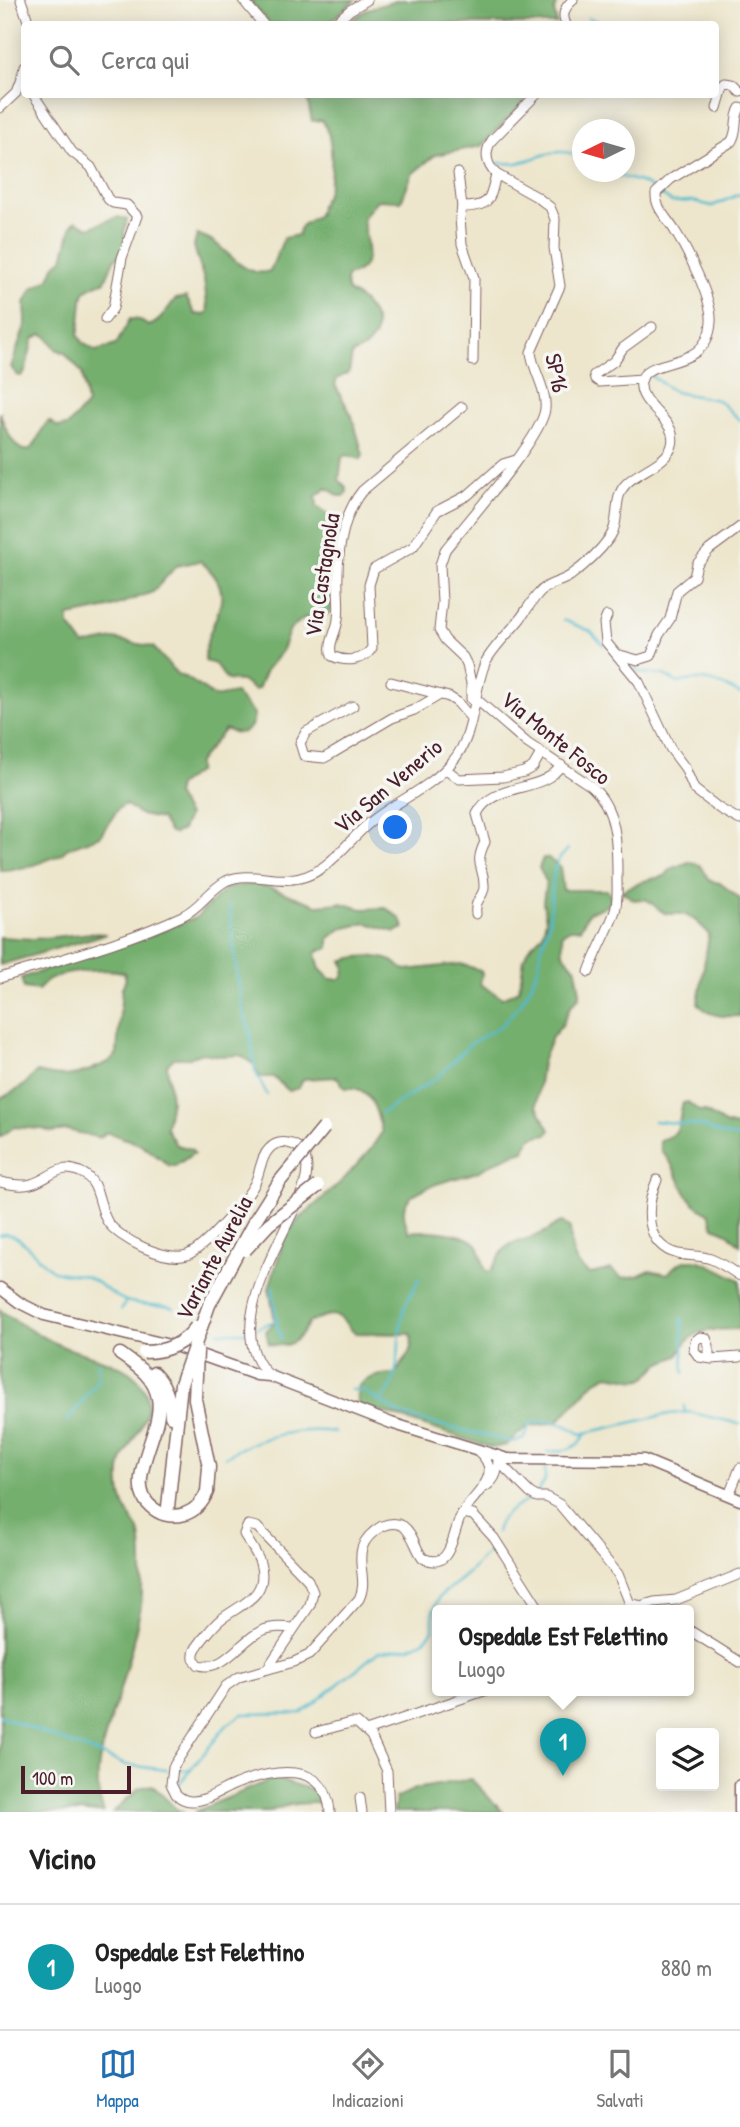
<!DOCTYPE html>
<html lang="it">
<style>
body{margin:0;font-family:"Patrick Hand",sans-serif;background:#f6f6f6;color:#222}
.controls{position:absolute;right:21px;bottom:21px;display:grid;overflow:hidden;border-radius:7px;box-shadow:0 4px 18px #0003}
.controls button{width:63px;height:63px;display:grid;place-items:center;padding:0;border:0;border-bottom:2px solid #e0e0e0;background:#fff;color:#222;font:35px sans-serif}
.compass{position:absolute;left:572px;top:119px;width:63px;height:63px;border-radius:50%;background:#fff;box-shadow:0 4px 18px #0003;rotate:265deg}
.scale{position:absolute;left:21px;bottom:18px;width:110px;box-sizing:border-box;padding-left:7px;border:4px solid #4a1f2b;border-top:0;font-size:19px;line-height:24px;white-space:nowrap;color:#4a1f2b;-webkit-text-stroke:5px #f6f6f2;paint-order:stroke}
.you{position:absolute;left:396px;top:828px;width:24px;height:24px;margin:-18px;border:5px solid #fff;border-radius:50%;background:#1a73e8;box-shadow:0 0 0 10px #1a73e833}
.badge{display:grid;place-items:center;width:46px;height:46px;border-radius:50%;background:#1f6fb2;color:#fff;font-size:23px;font-weight:700}
.pin{position:absolute;translate:-50% -58px;filter:drop-shadow(0 2px 4px #0008)}
.pin::after{content:'';position:absolute;top:37px;width:24px;height:21px;background:inherit;clip-path:polygon(0 0,100% 0,50% 100%)}
.popup{position:absolute;left:432px;top:1605px;width:262px;height:91px;box-sizing:border-box;display:grid;place-content:center;border-radius:7px;background:#fff;filter:drop-shadow(0 2px 5px #0005);font-size:23px;white-space:nowrap;color:#767676}
.popup b{font-size:26px;color:#222}
.popup::after{content:'';position:absolute;left:50%;top:100%;margin-left:-14px;border:14px solid transparent;border-top-color:#fff}
.list{margin:0;padding:0;list-style:none}
h2{display:flex;justify-content:space-between;align-items:center;height:91px;margin:0;padding:0 28px;font-size:30px}
h2 small{font-size:23px;font-weight:400;color:#767676}
.list li{display:grid;grid-template-columns:46px 1fr auto;gap:21px;align-items:center;box-sizing:border-box;height:126px;padding:0 28px;border-top:2px solid #e0e0e0}
.list b{display:block;font-size:26px;white-space:nowrap}
.list p{margin:0;font-size:23px;white-space:nowrap;color:#767676}
.list em{font-size:23px;font-style:normal;color:#767676}
.icon{flex:none;width:38px;height:38px;fill:none;stroke:currentColor;stroke-width:2;stroke-linecap:round;stroke-linejoin:round}
.map{position:relative;flex:none;width:740px;height:1812px;overflow:hidden}
.search{position:absolute;background:#fff;box-shadow:0 4px 18px #0003;left:21px;right:21px;top:21px;height:77px;display:flex;align-items:center;gap:18px;box-sizing:border-box;padding:0 24px;border-radius:7px;color:#767676;font-size:26px}
.sheet{height:217px;background:#fff}
nav{display:flex;justify-content:space-around;align-items:center;box-sizing:border-box;height:98px;border-top:2px solid #e0e0e0;background:#fff;font-size:19px;color:#767676}
nav a{display:grid;justify-items:center;gap:4px}
nav .on{color:#1f6fb2}
.map>svg:first-child{display:block}
.forest{fill:#75af6e;stroke:#60674c;stroke-width:2}
.lines{fill:none;stroke-linecap:round;stroke-linejoin:round}
.stream{stroke:#51bacd;stroke-width:2.5}
.minor-casing{stroke:#836563;stroke-width:11}
.major-casing{stroke:#836563;stroke-width:13}
.highway-casing{stroke:#836563;stroke-width:15}
.minor{stroke:#fff;stroke-width:9}
.major{stroke:#fff;stroke-width:10}
.highway{stroke:#fff;stroke-width:12}
.highway-bridge-casing{stroke:#836563;stroke-width:15;stroke-linecap:butt}
.highway-bridge{stroke:#fff;stroke-width:12}
.labels{text-anchor:middle;stroke-width:7;stroke-linejoin:round;paint-order:stroke}
.street-label{font-size:23px;fill:#4a1f2b;stroke:#f6f6f2}
</style>
<div class="map">
<svg width="740" height="1812" viewBox="0 0 740 1812">
<rect width="100%" height="100%" fill="#f6f6f2"/>
<filter id="ink" filterUnits="userSpaceOnUse"><feTurbulence type="fractalNoise" baseFrequency=".0143" numOctaves="2"/><feDisplacementMap in="SourceGraphic" scale="14" xChannelSelector="R" yChannelSelector="G"/><feConvolveMatrix kernelMatrix="1 2 1 2 8 2 1 2 1" color-interpolation-filters="sRGB"/></filter>
<filter id="wash" filterUnits="userSpaceOnUse"><feTurbulence type="fractalNoise" baseFrequency=".00686" numOctaves="4" result="noise"/><feDisplacementMap in="SourceGraphic" scale="28" xChannelSelector="R" yChannelSelector="G"/><feGaussianBlur stdDeviation="1.57" result="paint"/><feColorMatrix in="noise" values="0 0 0 0 0 0 0 0 0 0 0 0 0 0 0 0 0 1.4 0 .05"/><feComposite in="paint" operator="in"/></filter>
<g filter="url(#wash)">
<rect width="100%" height="100%" fill="#ede6cc"/>
<g class="forest">
<path d="M 249,0 L 355,0 L 327,24 L 270,24 Z"/>
<path d="M 399,0 L 558,0 L 554,11 L 557,24 L 346,24 L 368,9 Z"/>
<path d="M 309,95 L 530,95 L 481,146 L 435,155 L 412,174 L 401,201 L 377,200 L 363,218 C 365,243 378,268 347,276 C 346,281 345,287 349,292 C 352,294 356,295 359,298 C 382,319 384,341 352,354 L 349,372 L 337,379 L 335,385 L 352,416 L 363,455 L 361,459 L 346,455 L 342,457 L 339,480 L 346,487 L 347,492 L 344,496 L 339,496 L 327,488 L 316,496 L 317,506 L 336,521 L 334,535 L 322,556 L 323,566 L 332,582 L 331,611 L 328,614 L 304,618 L 290,629 L 281,652 L 266,670 L 258,689 L 254,690 L 242,681 L 227,680 L 215,664 L 205,661 C 203,619 246,599 200,561 L 176,566 L 153,592 L 109,608 L 69,616 L 69,625 L 84,645 L 114,639 L 153,647 L 178,675 L 187,678 L 215,697 L 235,693 L 254,714 C 253,734 240,736 225,729 L 198,762 L 198,771 L 178,786 L 176,795 L 188,816 L 182,830 L 174,834 L 169,832 L 161,819 L 141,815 L 125,804 L 118,809 L 100,836 L 68,848 L 60,855 L 29,867 L 0,871 L 0,412 C 2,422 19,465 34,445 C 40,437 41,427 49,421 L 58,427 L 68,426 L 87,404 L 82,373 L 65,353 L 56,349 L 46,336 L 42,334 L 33,339 L 25,372 L 21,376 L 17,375 L 11,367 L 26,323 L 25,303 L 32,289 L 49,279 L 55,265 L 63,259 L 72,225 L 76,221 L 89,228 L 117,217 L 127,219 L 124,233 L 126,244 L 123,252 L 114,260 L 105,281 C 99,284 88,287 84,293 C 81,297 81,325 78,335 L 83,343 L 96,351 L 116,345 L 130,319 L 140,320 L 148,326 C 162,322 166,309 176,299 L 186,297 L 195,314 L 204,315 L 208,311 L 204,280 L 194,246 L 197,235 C 223,237 239,281 270,271 L 284,238 L 298,235 L 301,226 L 318,215 C 320,202 326,199 328,190 C 333,170 334,137 322,120 L 312,121 L 307,98 Z"/>
<path d="M 543,858 L 548,858 L 560,867 L 563,890 L 607,890 L 612,898 L 607,906 L 589,912 L 580,929 L 570,929 L 562,934 L 563,953 L 576,969 L 580,992 L 580,996 L 570,1007 L 562,1025 L 552,1037 L 542,1062 L 536,1105 L 550,1130 L 548,1134 C 534,1136 528,1137 524,1151 C 507,1155 493,1163 479,1171 C 461,1179 413,1185 405,1205 C 402,1213 406,1225 409,1232 C 426,1230 465,1231 477,1245 C 482,1252 482,1263 486,1271 L 491,1271 C 511,1233 510,1248 543,1233 C 550,1230 554,1224 562,1222 L 570,1228 C 571,1248 572,1266 591,1274 L 611,1269 L 622,1278 L 637,1276 L 650,1270 L 668,1274 C 690,1244 716,1270 740,1280 L 740,1329 C 712,1330 691,1326 678,1356 L 659,1364 L 646,1378 L 637,1380 L 608,1375 L 598,1380 L 590,1386 L 584,1394 L 557,1422 L 527,1427 L 506,1445 L 492,1448 L 358,1404 L 357,1388 C 366,1377 380,1374 394,1374 C 404,1363 415,1349 411,1334 L 355,1333 C 349,1329 348,1325 343,1320 C 334,1310 320,1318 309,1322 C 299,1340 291,1349 269,1344 L 266,1331 L 275,1321 L 269,1288 L 285,1236 L 295,1223 L 344,1179 L 370,1150 L 382,1132 C 376,1111 373,1085 345,1088 L 337,1077 L 303,1079 L 299,1088 L 289,1091 L 273,1077 L 260,1077 L 253,1064 L 240,1055 L 222,1056 L 202,1053 L 189,1058 L 174,1058 L 167,1065 L 171,1100 L 166,1128 L 176,1145 L 191,1149 L 194,1153 L 175,1166 L 170,1166 L 142,1145 L 110,1133 L 105,1133 L 100,1138 L 67,1130 L 52,1132 L 42,1129 L 14,1127 L 0,1137 L 0,1099 L 23,1086 L 37,1072 C 60,1078 78,1077 99,1066 C 107,1063 113,1061 117,1053 L 122,988 L 126,979 L 124,973 C 113,967 63,972 51,979 C 46,981 42,986 38,990 L 24,988 L 21,978 L 138,940 L 197,917 L 225,889 L 237,886 L 254,884 L 269,887 L 317,905 L 341,903 L 362,909 L 386,908 L 401,919 L 404,928 L 395,932 L 367,923 L 341,929 L 329,938 L 329,948 L 319,950 L 316,954 L 320,969 L 330,979 L 340,979 L 344,976 L 345,966 L 342,961 C 357,955 377,955 392,961 C 398,964 399,968 406,970 L 461,964 L 480,970 L 482,974 L 480,984 L 502,998 L 519,990 L 524,959 L 528,949 L 542,935 L 546,920 L 543,902 L 546,881 L 539,868 Z"/>
<path d="M 689,862 L 700,865 L 710,881 L 720,883 L 740,899 L 740,1016 C 724,1017 708,1017 698,1003 L 709,935 C 702,926 694,917 682,914 C 677,913 670,915 665,913 C 651,907 653,896 634,900 L 621,891 L 647,880 L 665,876 L 672,868 Z"/>
<path d="M 92,933 L 106,934 L 0,965 L 0,937 L 34,939 Z"/>
<path d="M 688,1102 L 699,1111 L 704,1111 L 725,1124 L 740,1128 L 740,1245 L 728,1233 L 714,1227 L 709,1213 C 684,1201 684,1187 672,1165 C 667,1155 658,1153 660,1140 C 685,1133 676,1124 683,1103 Z"/>
<path d="M 0,1310 C 20,1325 41,1337 64,1347 C 85,1355 123,1363 137,1379 C 168,1414 122,1439 120,1472 C 119,1485 121,1501 128,1513 C 131,1519 137,1525 139,1531 C 143,1540 143,1600 140,1611 C 135,1635 129,1659 122,1683 C 111,1723 86,1771 104,1812 L 0,1812 Z"/>
<path d="M 275,1778 L 316,1791 L 319,1803 C 301,1803 285,1804 269,1812 L 194,1812 Z"/>
<path d="M 471,1779 L 503,1812 L 394,1812 L 396,1798 L 415,1789 Z"/>
<path d="M 152,1785 L 176,1809 L 184,1812 L 113,1812 L 139,1788 Z"/>
</g>
<g class="lines">
<g class="stream">
<path d="M 588,18 L 604,24"/>
<path d="M 494,164 C 502,162 509,164 517,163 C 540,158 560,144 582,158"/>
<path d="M 610,172 C 623,180 639,178 651,188"/>
<path d="M 660,194 L 672,202 L 692,201 L 712,206 L 740,194"/>
<path d="M 651,376 L 675,392 L 718,400 L 740,420"/>
<path d="M 563,620 L 590,631 L 604,645"/>
<path d="M 632,668 L 642,673 L 664,675 L 678,683 C 701,676 720,682 740,694"/>
<path d="M 229,905 L 237,975 L 243,1010 L 250,1032 L 255,1071 L 267,1095"/>
<path d="M 382,1113 L 438,1077 L 470,1044 L 502,1025 L 521,1003 L 531,986 L 539,965 L 541,949 L 549,922 L 554,871 L 559,859 L 568,849"/>
<path d="M 654,1121 L 699,1125 L 721,1134 L 740,1138"/>
<path d="M 0,1235 C 19,1228 38,1262 52,1270 C 61,1275 74,1273 84,1276 C 98,1280 109,1295 126,1301 C 142,1306 158,1304 174,1308"/>
<path d="M 272,1287 L 278,1328 L 282,1339"/>
<path d="M 121,1310 L 126,1301"/>
<path d="M 682,1318 L 684,1373"/>
<path d="M 257,1328 L 277,1320"/>
<path d="M 219,1332 L 248,1332"/>
<path d="M 351,1390 L 361,1390 L 404,1416 L 513,1442 L 524,1439 L 530,1424 C 548,1416 565,1424 581,1434 L 669,1414 L 689,1412 L 740,1424"/>
<path d="M 379,1402 C 406,1378 394,1340 404,1309 C 407,1299 414,1289 419,1279"/>
<path d="M 684,1406 L 685,1413"/>
<path d="M 67,1421 L 98,1380 L 98,1363"/>
<path d="M 547,1452 C 563,1451 579,1450 586,1433"/>
<path d="M 225,1457 C 257,1437 297,1427 335,1432"/>
<path d="M 538,1492 L 545,1480 L 545,1463"/>
<path d="M 496,1532 C 500,1513 516,1507 532,1498"/>
<path d="M 0,1716 L 127,1765 L 167,1770"/>
<path d="M 179,1770 L 191,1770"/>
<path d="M 179,1784 L 227,1725 L 242,1714 L 302,1713 L 378,1652 L 411,1647 L 424,1640 L 433,1631 L 433,1612 L 439,1597 L 468,1573 L 494,1546"/>
</g>
</g>
</g>
<g filter="url(#ink)">
<g class="lines">
<defs>
<g id="minor">
<path d="M 21,0 L 29,24"/>
<path d="M 243,0 L 263,24"/>
<path d="M 334,24 L 350,10 L 367,0"/>
<path d="M 566,24 C 561,14 565,7 573,0"/>
<path d="M 24,67 L 21,80 L 24,84"/>
<path d="M 33,94 L 72,152 L 91,167 L 108,199 L 113,203 L 127,205 L 137,216 L 122,258 L 113,308 L 105,319"/>
<path d="M 0,108 L 16,93 L 21,80"/>
<path d="M 717,108 L 723,87 L 726,84 L 733,85 L 740,92"/>
<path d="M 458,173 L 462,207"/>
<path d="M 473,361 L 474,278 L 462,244 L 460,218 L 462,207 C 491,207 490,199 496,174"/>
<path d="M 642,379 L 599,382 L 595,379 L 594,375 L 614,361 L 623,348 L 652,327"/>
<path d="M 462,407 L 362,491 C 344,513 338,548 338,575 C 337,590 340,604 338,619 C 337,632 327,644 332,656 C 345,662 363,662 372,648 L 369,585 L 374,569 L 413,547 L 437,511 L 468,495 L 503,464 L 516,460"/>
<path d="M 607,616 L 604,623 L 606,642 L 639,682 L 670,748 L 685,768 L 694,789 L 720,809 L 740,820"/>
<path d="M 620,655 L 638,660 L 651,656 L 659,635 L 670,619 L 677,591 L 694,577 L 697,564 L 709,550 L 740,527"/>
<path d="M 391,682 L 449,697 L 457,702 L 471,718"/>
<path d="M 475,698 L 527,743 L 591,786 C 618,810 617,845 617,878 C 617,889 618,901 615,911 C 608,932 596,951 589,972"/>
<path d="M 471,699 L 471,683 L 467,665 L 463,657 L 445,640 L 439,630 L 442,602 L 440,565 L 445,550 C 466,523 542,438 545,409 C 547,389 533,371 531,352 L 560,286 L 554,248 L 555,219 L 550,207 L 537,197 L 496,174 C 486,164 484,152 492,140 L 537,94"/>
<path d="M 353,706 L 306,732 L 300,743 L 304,756 L 324,758 L 333,753 L 392,718 L 414,710 L 438,696"/>
<path d="M 446,769 L 459,779 L 503,777 L 524,772 L 533,767 L 541,753"/>
<path d="M 476,914 C 474,899 484,897 484,887 C 485,867 473,866 485,842 L 477,814 C 493,781 544,794 561,765"/>
<path d="M 0,978 C 61,959 124,943 182,916 C 200,908 209,890 226,881 C 249,870 276,884 300,878 C 328,872 347,842 367,825 C 393,802 430,789 452,762 C 476,735 472,695 485,663 C 493,647 509,633 520,619 C 526,611 531,602 538,594 C 547,583 559,583 570,576 C 584,566 600,551 610,537 C 621,521 612,498 626,484 C 638,471 668,463 672,445 C 679,419 637,407 641,381 C 646,355 708,373 711,322 C 713,300 687,250 675,231 C 667,218 655,208 656,193 L 671,179 L 731,142 C 739,131 733,120 740,108"/>
<path d="M 657,1180 C 645,1207 644,1245 678,1254 C 689,1256 701,1255 711,1259 C 721,1263 731,1270 740,1276"/>
<path d="M 0,1182 C 10,1184 21,1187 31,1184 C 50,1179 59,1162 80,1172 C 100,1180 98,1205 107,1221 C 118,1239 166,1262 187,1255 C 204,1249 247,1199 255,1183 C 260,1172 261,1157 269,1149 C 279,1138 298,1142 304,1155 C 309,1165 307,1176 304,1186 C 287,1237 217,1328 270,1376"/>
<path d="M 709,1358 L 709,1346 L 706,1338 L 700,1337 L 695,1341 L 694,1350 L 699,1357 L 712,1359 L 740,1357"/>
<path d="M 504,1467 L 530,1493 L 537,1497 L 546,1497 L 559,1504 L 618,1574 L 630,1604 L 638,1605"/>
<path d="M 485,1487 C 497,1479 498,1470 498,1456"/>
<path d="M 729,1495 L 740,1468"/>
<path d="M 462,1513 L 473,1515 L 494,1538 L 540,1610"/>
<path d="M 633,1608 L 654,1602 L 676,1600 L 740,1574"/>
<path d="M 689,1630 L 740,1662"/>
<path d="M 267,1669 L 310,1605 L 313,1592 L 308,1580 L 257,1527 L 248,1525 L 244,1534 C 249,1543 257,1553 260,1563 C 270,1597 240,1604 220,1620 C 213,1626 208,1633 202,1640 C 197,1647 193,1650 194,1659 L 199,1665 C 224,1672 241,1640 261,1631 C 272,1626 283,1627 294,1628"/>
<path d="M 366,1731 L 487,1690"/>
<path d="M 316,1732 L 350,1723 L 357,1723 L 371,1736 L 387,1771 L 389,1812"/>
<path d="M 360,1798 L 362,1812"/>
<path d="M 330,1812 C 326,1759 271,1770 236,1784 C 222,1789 206,1802 191,1801 C 185,1801 180,1798 176,1794 L 171,1784 L 173,1767 L 226,1686 L 239,1677 L 294,1662 L 309,1655 L 359,1599 C 372,1574 343,1549 382,1526 C 389,1523 396,1522 403,1526 C 414,1534 415,1549 423,1558 C 452,1572 452,1533 461,1516 C 471,1495 507,1476 478,1451"/>
</g>
<g id="major">
<path d="M 0,1288 L 20,1303 L 44,1315 L 178,1347 L 257,1375 L 270,1376 L 391,1423 L 498,1456 L 507,1459 L 644,1460 L 740,1500"/>
<path d="M 740,1812 L 740,1785"/>
</g>
<g id="highway">
<path d="M 120,1354 C 137,1366 154,1376 158,1398 C 165,1432 119,1485 154,1509 C 163,1516 175,1517 185,1514 C 196,1510 203,1502 207,1492"/>
<path d="M 154,1373 C 166,1385 170,1399 171,1416"/>
<path d="M 168,1507 L 181,1384"/>
</g>
</defs>
<use href="#minor" class="minor-casing"/>
<use href="#major" class="major-casing"/>
<use href="#highway" class="highway-casing"/>
<use href="#minor" class="minor"/>
<use href="#major" class="major"/>
<use href="#highway" class="highway"/>
<defs>
<g id="highway-bridge">
<path d="M 245,1250 L 269,1224 L 318,1186"/>
<path d="M 197,1351 L 195,1399 L 209,1467 L 207,1492"/>
<path d="M 144,1352 C 166,1352 183,1345 196,1327"/>
<path d="M 181,1384 L 209,1305 L 254,1222 L 280,1181 L 324,1128"/>
</g>
</defs>
<use href="#highway-bridge" class="highway-bridge-casing"/>
<use href="#highway-bridge" class="highway-bridge"/>
</g>
</g>
<g class="labels">
<g class="street-label">
<text transform="translate(557 373) rotate(78)" y="8">SP16</text>
<text transform="translate(322 575) rotate(-81)" y="8">Via Castagnola</text>
<text transform="translate(556 738) rotate(39)" y="8">Via Monte Fosco</text>
<text transform="translate(388 786) rotate(-40)" y="8">Via San Venerio</text>
<text transform="translate(214 1258) rotate(-62)" y="8">Variante Aurelia</text>
</g>
</g>
</svg>
<div class="controls">
<button><svg class="icon" aria-label="layers" viewBox="0 0 24 24"><path d="M12 4l9 5-9 5-9-5zM3 14l9 5 9-5"/></svg></button>
</div>
<svg class="compass" viewBox="-18 -18 36 36"><path d="M0-13l5 13h-10z" fill="#e53935"/><path d="M0 13l5-13h-10z" fill="#767676"/></svg>
<div class="scale">100 m</div>
<div class="you"></div>
<div class="pin badge" style="left:563px;top:1776px;background:#0f9aa8">1</div>
<div class="popup"><b>Ospedale Est Felettino</b>Luogo</div>
<div class="search"><svg class="icon" aria-label="search" viewBox="0 0 24 24"><circle cx="10" cy="10" r="6"/><path d="M15 15l6 6"/></svg>Cerca qui</div>
</div>
<section class="sheet">
<h2>Vicino<small></small></h2>
<ul class="list">
<li><span class="badge" style="background:#0f9aa8">1</span><div><b>Ospedale Est Felettino</b><p>Luogo</p></div><em>880 m</em></li>
</ul>
</section>
<nav>
<a class="on"><svg class="icon" aria-label="map" viewBox="0 0 24 24"><path d="M3 6l6-2 6 2 6-2v14l-6 2-6-2-6 2zM9 4v14M15 6v14"/></svg>Mappa</a>
<a><svg class="icon" aria-label="directions" viewBox="0 0 24 24"><path d="M12 3l9 9-9 9-9-9zM9 14v-3h6M13 9l2 2-2 2"/></svg>Indicazioni</a>
<a><svg class="icon" aria-label="saved" viewBox="0 0 24 24"><path d="M7 4h10v16l-5-4-5 4z"/></svg>Salvati</a>
</nav>
